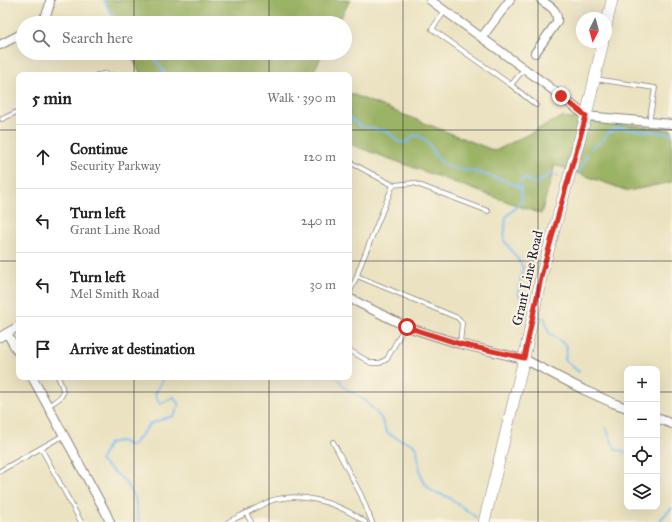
<!DOCTYPE html>
<meta charset="utf-8">
<style>
body{margin:0;font-family:"IM FELL Great Primer",serif;background:#f2f2f2;color:#202124}
.controls{position:absolute;right:12px;bottom:12px;display:grid;overflow:hidden;border-radius:8px;box-shadow:0 4px 16px #0002}
.controls button{width:36px;height:36px;display:grid;place-items:center;padding:0;border:0;border-bottom:1px solid #e0e0e0;background:#fff;color:#202124;font:20px sans-serif}
.compass{position:absolute;left:576px;top:12px;width:36px;height:36px;border-radius:50%;background:#fff;box-shadow:0 4px 16px #0002;rotate:186deg}
.stop{position:absolute;width:12px;height:12px;margin:-9px;border:3px solid #d93025;border-radius:50%;background:#fff}
.stop.end{background:#d93025;border-color:#fff;box-shadow:0 1px 4px #0008}
.list{margin:0;padding:0;list-style:none}
h2{display:flex;justify-content:space-between;align-items:center;height:52px;margin:0;padding:0 16px;font-size:17px}
h2 small{font-size:13px;font-weight:400;color:#757577}
.list li{display:grid;grid-template-columns:26px 1fr auto;gap:12px;align-items:center;box-sizing:border-box;height:64px;padding:0 16px;border-top:1px solid #e0e0e0}
.list b{display:block;font-size:15px;white-space:nowrap}
.list p{margin:0;font-size:13px;white-space:nowrap;color:#757577}
.list em{font-size:13px;font-style:normal;color:#757577}
.icon{flex:none;width:22px;height:22px;fill:none;stroke:currentColor;stroke-width:2;stroke-linecap:round;stroke-linejoin:round}
.map{position:relative;flex:none;width:672px;height:522px;overflow:hidden}
.search{position:absolute;background:#fff;box-shadow:0 4px 16px #0002;left:16px;top:16px;width:336px;height:44px;display:flex;align-items:center;gap:10px;box-sizing:border-box;padding:0 14px;border-radius:22px;color:#757577;font-size:15px}
.panel{position:absolute;background:#fff;box-shadow:0 4px 16px #0002;left:16px;top:72px;width:336px;height:308px;border-radius:8px}
.map>svg:first-child{display:block}
.forest{fill:#9bb365;stroke:#5e6a50}
.lines{fill:none;stroke-linecap:round;stroke-linejoin:round}
.stream{stroke:#7fbdf2;stroke-width:2}
.lane-casing{stroke:#86827e;stroke-width:5.5}
.street-casing{stroke:#86827e;stroke-width:10}
.secondary-casing{stroke:#86827e;stroke-width:12}
.lane{stroke:#fff;stroke-width:4}
.street{stroke:#fff;stroke-width:8}
.secondary{stroke:#fff;stroke-width:11}
.route{stroke:#d93025;stroke-width:5}
.grid{fill:none;stroke:#22223b;stroke-width:1;stroke-opacity:0.55}
.labels{text-anchor:middle;stroke-width:4;stroke-linejoin:round;paint-order:stroke}
.street-label{font-size:14px;fill:#22223b;stroke:#fcf5e5}
</style>
<div class="map">
<svg width="672" height="522" viewBox="0 0 672 522">
<rect width="100%" height="100%" fill="#fcf5e5"/>
<filter id="ink" filterUnits="userSpaceOnUse"><feTurbulence type="fractalNoise" baseFrequency=".025" numOctaves="2"/><feDisplacementMap in="SourceGraphic" scale="8" xChannelSelector="R" yChannelSelector="G"/><feConvolveMatrix kernelMatrix="1 2 1 2 8 2 1 2 1" color-interpolation-filters="sRGB"/></filter>
<filter id="wash" filterUnits="userSpaceOnUse"><feTurbulence type="fractalNoise" baseFrequency=".012" numOctaves="4" result="noise"/><feDisplacementMap in="SourceGraphic" scale="16" xChannelSelector="R" yChannelSelector="G"/><feGaussianBlur stdDeviation="0.9" result="paint"/><feColorMatrix in="noise" values="0 0 0 0 0 0 0 0 0 0 0 0 0 0 0 0 0 1.4 0 .05"/><feComposite in="paint" operator="in"/></filter>
<g filter="url(#wash)">
<rect width="100%" height="100%" fill="#eae2c0"/>
<g class="forest">
<path d="M 104,0 L 350,0 L 338,23 L 116,23 Z"/>
<path d="M 130,53 L 323,53 L 312,75 L 141,75 Z"/>
<path d="M 349,93 L 495,151 L 562,117 L 672,130 L 672,182 L 628,191 L 555,165 L 541,214 L 349,144 Z"/>
</g>
<g class="lines">
<g class="stream">
<path d="M 104,0 L 114,19 L 115,23"/>
<path d="M 150,53 L 151,54 L 164,71 L 164,75"/>
<path d="M 349,117 L 361,127 L 371,128 L 388,132 L 399,142 L 406,143 L 414,135 C 434,138 429,155 444,164 C 452,169 461,169 471,171 C 488,175 505,180 521,188 L 522,201 L 506,217 L 504,240 L 523,267 L 518,292 L 523,303"/>
<path d="M 591,148 L 601,142 L 608,133 L 619,128 L 672,134"/>
<path d="M 579,172 L 587,155"/>
<path d="M 516,185 L 525,178 L 533,184 L 537,184 L 549,174 L 558,176"/>
<path d="M 544,317 L 549,333 L 567,346 L 565,360 L 579,372"/>
<path d="M 335,377 L 338,378 L 344,387 L 366,401 L 381,418 L 387,433 L 401,440 L 411,443 L 417,449 L 419,465 L 422,480 L 432,491 L 448,497 L 476,517"/>
<path d="M 606,428 L 615,449 L 627,453"/>
<path d="M 657,477 L 660,482"/>
<path d="M 139,522 L 135,498 L 124,480 L 100,461 L 109,443 L 120,441 L 132,446 L 150,424 L 166,418 L 174,416 L 179,405 L 174,397 L 160,404 L 155,394 L 164,377"/>
<path d="M 661,522 L 661,519 L 672,508"/>
</g>
</g>
</g>
<g filter="url(#ink)">
<g class="lines">
<defs>
<g id="lane">
<path d="M 445,11 L 432,29 L 511,85 L 536,105"/>
<path d="M 97,75 L 104,74 L 111,75"/>
<path d="M 595,79 L 655,88 L 649,122"/>
<path d="M 511,85 L 524,69"/>
<path d="M 2,119 L 19,111"/>
<path d="M 349,162 C 364,169 378,178 393,185 L 359,269 L 357,276 L 458,318 L 462,323 L 460,344"/>
<path d="M 393,185 L 414,183 L 488,211"/>
<path d="M 349,294 L 357,276"/>
<path d="M 349,350 L 371,363 L 380,363 L 387,359 L 405,326"/>
<path d="M 48,406 C 64,395 67,396 58,377"/>
<path d="M 64,435 L 41,448 L 81,522"/>
<path d="M 333,442 L 361,495 L 372,522"/>
<path d="M 0,471 L 41,448"/>
<path d="M 246,513 L 251,522"/>
<path d="M 228,522 C 238,517 247,513 256,508 C 261,506 266,503 270,501 C 301,491 339,503 365,522"/>
</g>
<g id="street">
<path d="M 430,0 L 544,83 L 586,116 L 672,124"/>
<path d="M 40,23 C 46,16 50,9 50,0"/>
<path d="M 482,37 L 510,0"/>
<path d="M 0,45 L 23,33"/>
<path d="M 535,53 L 557,22 C 558,9 550,7 541,0"/>
<path d="M 349,298 L 407,327 L 460,344 L 524,359 L 584,390 L 613,403 L 627,408"/>
<path d="M 7,333 L 19,354"/>
<path d="M 0,337 L 19,326"/>
<path d="M 32,377 L 105,511 L 110,522"/>
<path d="M 657,418 L 672,424"/>
</g>
<g id="secondary">
<path d="M 606,26 L 612,0"/>
<path d="M 484,522 L 522,367 L 542,273 L 586,116 L 603,42"/>
</g>
</defs>
<use href="#lane" class="lane-casing"/>
<use href="#street" class="street-casing"/>
<use href="#secondary" class="secondary-casing"/>
<use href="#lane" class="lane"/>
<use href="#street" class="street"/>
<use href="#secondary" class="secondary"/>
</g>
</g>
<g class="lines" filter="url(#ink)">
<path class="route" d="M 407,327 L 460,344 L 524,358 L 542,273 L 586,116 L 561,96"/>
</g>
<path class="grid" d="M 134,0 L 134,23M 269,0 L 269,23M 403,0 L 403,522M 538,0 L 538,522M 134,53 L 134,75M 269,53 L 269,75M 0,130 L 19,130M 349,130 L 672,130M 0,261 L 19,261M 349,261 L 672,261M 134,377 L 134,522M 269,377 L 269,522M 0,392 L 627,392M 657,392 L 672,392"/>
<g class="labels">
<g class="street-label">
<text transform="translate(527 278) rotate(-77)" y="5">Grant Line Road</text>
</g>
</g>
</svg>
<div class="controls">
<button>+</button>
<button>−</button>
<button><svg class="icon" aria-label="locate" viewBox="0 0 24 24"><circle cx="12" cy="12" r="6"/><path d="M12 2v4M12 18v4M2 12h4M18 12h4"/></svg></button>
<button><svg class="icon" aria-label="layers" viewBox="0 0 24 24"><path d="M12 4l9 5-9 5-9-5zM3 14l9 5 9-5"/></svg></button>
</div>
<svg class="compass" viewBox="-18 -18 36 36"><path d="M0-13l5 13h-10z" fill="#e53935"/><path d="M0 13l5-13h-10z" fill="#757577"/></svg>
<div class="stop" style="left:407px;top:327px"></div>
<div class="stop end" style="left:561px;top:96px"></div>
<div class="search"><svg class="icon" aria-label="search" viewBox="0 0 24 24"><circle cx="10" cy="10" r="6"/><path d="M15 15l6 6"/></svg>Search here</div>
<section class="panel">
<h2>5 min<small>Walk · 390 m</small></h2>
<ul class="list">
<li><svg class="icon" aria-label="ahead" viewBox="0 0 24 24"><path d="M12 20V5M6 11l6-6 6 6"/></svg><div><b>Continue</b><p>Security Parkway</p></div><em>120 m</em></li>
<li><svg class="icon" aria-label="left" viewBox="0 0 24 24"><path d="M17 20v-9H6M10 6l-5 5 5 5"/></svg><div><b>Turn left</b><p>Grant Line Road</p></div><em>240 m</em></li>
<li><svg class="icon" aria-label="left" viewBox="0 0 24 24"><path d="M17 20v-9H6M10 6l-5 5 5 5"/></svg><div><b>Turn left</b><p>Mel Smith Road</p></div><em>30 m</em></li>
<li><svg class="icon" aria-label="arrive" viewBox="0 0 24 24"><path d="M6 21V4h12l-3 4 3 4H6"/></svg><div><b>Arrive at destination</b></div></li>
</ul>
</section>
</div>
